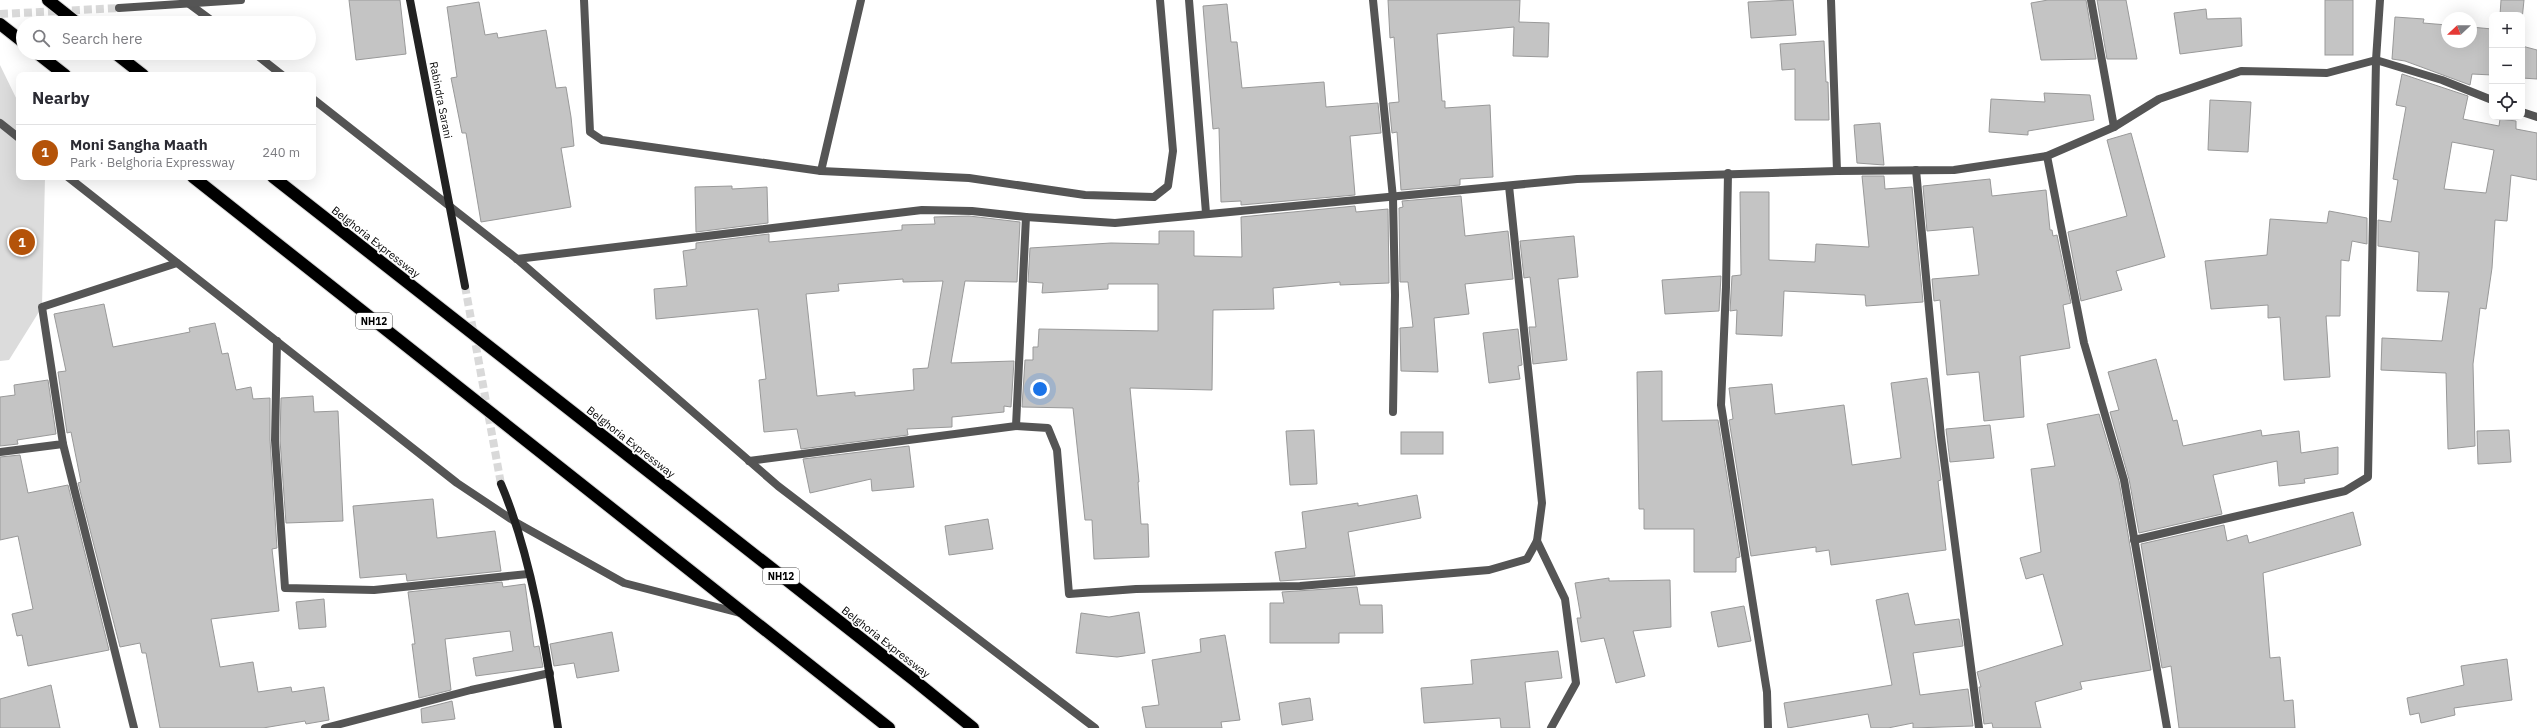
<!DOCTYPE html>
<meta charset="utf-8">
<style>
body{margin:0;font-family:"IBM Plex Sans",sans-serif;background:#f2f2f3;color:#2b2b33}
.controls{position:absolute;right:12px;top:12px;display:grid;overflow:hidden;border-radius:8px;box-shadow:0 4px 16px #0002}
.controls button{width:36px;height:36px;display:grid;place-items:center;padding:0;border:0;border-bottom:1px solid #e1e1e2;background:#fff;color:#2b2b33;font:20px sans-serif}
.compass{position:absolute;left:2441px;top:12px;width:36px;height:36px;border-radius:50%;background:#fff;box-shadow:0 4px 16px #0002;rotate:248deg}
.you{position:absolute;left:1040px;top:389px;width:14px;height:14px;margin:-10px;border:3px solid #fff;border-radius:50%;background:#1a73e8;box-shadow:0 0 0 6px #1a73e833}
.badge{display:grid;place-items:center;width:26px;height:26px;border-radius:50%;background:#b45309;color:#fff;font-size:13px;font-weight:700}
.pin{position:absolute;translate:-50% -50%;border:2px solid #fff;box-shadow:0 1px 4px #0006}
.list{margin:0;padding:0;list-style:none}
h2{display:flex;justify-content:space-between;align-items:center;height:52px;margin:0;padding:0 16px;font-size:17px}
h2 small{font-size:13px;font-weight:400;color:#7c7c81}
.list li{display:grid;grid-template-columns:26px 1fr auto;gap:12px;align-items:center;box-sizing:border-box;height:56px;padding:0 16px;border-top:1px solid #e1e1e2}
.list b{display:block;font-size:15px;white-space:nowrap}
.list p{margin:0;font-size:13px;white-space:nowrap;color:#7c7c81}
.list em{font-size:13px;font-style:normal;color:#7c7c81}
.icon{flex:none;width:22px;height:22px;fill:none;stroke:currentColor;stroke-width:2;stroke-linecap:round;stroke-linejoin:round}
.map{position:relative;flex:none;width:2537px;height:728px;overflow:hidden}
.search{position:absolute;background:#fff;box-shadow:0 4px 16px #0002;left:16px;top:16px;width:300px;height:44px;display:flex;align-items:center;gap:10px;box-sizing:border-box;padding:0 14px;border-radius:22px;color:#7c7c81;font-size:15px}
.panel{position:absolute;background:#fff;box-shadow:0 4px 16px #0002;left:16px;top:72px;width:300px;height:108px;border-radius:8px}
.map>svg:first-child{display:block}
.green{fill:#dcdcdc}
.building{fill:#c4c4c4;stroke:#999;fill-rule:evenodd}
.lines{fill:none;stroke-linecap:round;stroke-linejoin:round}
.street-tunnel{stroke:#d9d9d9;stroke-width:8;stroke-dasharray:8 4;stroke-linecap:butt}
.secondary-tunnel{stroke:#d9d9d9;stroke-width:8;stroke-dasharray:8 4;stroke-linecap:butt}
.highway-casing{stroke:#dbdbdb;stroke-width:14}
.street{stroke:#555;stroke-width:8}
.secondary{stroke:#222;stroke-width:8}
.highway{stroke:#000;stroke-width:12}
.labels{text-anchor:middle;stroke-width:3.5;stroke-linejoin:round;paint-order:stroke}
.shield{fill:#fff;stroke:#4c4c4c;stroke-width:1}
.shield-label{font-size:10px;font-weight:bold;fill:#000}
.street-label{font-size:11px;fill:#000;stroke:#fff}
</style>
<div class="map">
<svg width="2537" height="728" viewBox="0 0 2537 728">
<rect width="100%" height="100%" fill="#fff"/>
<path class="green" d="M 0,65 L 19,104 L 19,177 L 45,177 L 42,307 L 9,360 L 0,361 Z"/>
<g class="building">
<path d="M 349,0 L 400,0 L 406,54 L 356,60 Z"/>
<path d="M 1388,0 L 1520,0 L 1519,22 L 1549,23 L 1548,57 L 1513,56 L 1514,27 L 1437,34 L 1442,101 L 1445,101 L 1445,108 L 1490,105 L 1493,177 L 1460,179 L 1460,185 L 1401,190 L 1397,132 L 1392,133 L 1389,103 L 1399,102 L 1394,37 L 1390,38 Z"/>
<path d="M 1793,0 L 1796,35 L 1751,38 L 1748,2 Z"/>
<path d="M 2048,0 L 2086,0 L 2096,59 L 2041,60 L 2031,3 Z"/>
<path d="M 2097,0 L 2126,0 L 2137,59 L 2107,59 Z"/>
<rect x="2325" y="0" width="28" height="55"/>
<path d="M 2501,0 L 2524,0 L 2522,20 L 2522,15 L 2500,15 Z"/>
<path d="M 479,2 L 485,35 L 497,33 L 498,38 L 546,30 L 556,88 L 566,87 L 571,117 L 574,146 L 561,148 L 571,207 L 481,222 L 466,133 L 462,133 L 451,78 L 457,77 L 447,7 Z"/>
<path d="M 1227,4 L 1231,42 L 1237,42 L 1242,88 L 1324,82 L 1326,107 L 1378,103 L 1381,133 L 1350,136 L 1355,195 L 1241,205 L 1241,201 L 1221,202 L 1219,128 L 1213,129 L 1203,6 Z"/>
<path d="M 2206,9 L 2207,19 L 2241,18 L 2242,46 L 2180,54 L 2174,13 Z"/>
<path d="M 2395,17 L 2424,19 L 2423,23 L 2447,25 L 2447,42 L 2471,42 L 2471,27 L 2492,29 L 2492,75 L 2472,74 L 2470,85 L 2405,61 L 2392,59 Z"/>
<path d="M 1824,41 L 1826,82 L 1828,82 L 1829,120 L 1795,120 L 1795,69 L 1782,70 L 1780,44 Z"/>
<path d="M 2522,46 L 2537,50 L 2537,79 L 2522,78 Z"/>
<path d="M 2402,74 L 2468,96 L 2463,119 L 2499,126 L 2500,119 L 2516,121 L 2516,129 L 2537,133 L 2537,180 L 2511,175 L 2507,221 L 2495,220 L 2492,268 L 2486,309 L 2480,308 L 2473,364 L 2475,446 L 2448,449 L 2446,373 L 2381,370 L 2382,338 L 2442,341 L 2449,292 L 2417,291 L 2419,252 L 2378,246 L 2378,220 L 2391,222 L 2398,180 L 2393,179 L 2406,107 L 2396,105 ZM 2452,142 L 2494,150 L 2486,193 L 2444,189 Z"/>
<path d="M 2044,93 L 2090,95 L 2094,120 L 2028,131 L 2028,135 L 1989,132 L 1991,99 L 2045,102 Z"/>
<path d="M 2210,100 L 2251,102 L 2248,152 L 2208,150 Z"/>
<path d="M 1880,123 L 1884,165 L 1857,163 L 1854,125 Z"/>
<path d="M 2131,133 L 2165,257 L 2116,271 L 2122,290 L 2081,301 L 2068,232 L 2127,216 L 2107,140 Z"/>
<path d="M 1862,176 L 1884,176 L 1885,189 L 1912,187 L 1923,302 L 1866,306 L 1865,295 L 1784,291 L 1782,336 L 1736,334 L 1737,310 L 1730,311 L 1732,276 L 1741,275 L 1740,192 L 1769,192 L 1769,260 L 1815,262 L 1816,244 L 1869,247 Z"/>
<path d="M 1990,179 L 1992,196 L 2046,190 L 2050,230 L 2052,230 L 2053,236 L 2057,235 L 2071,303 L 2063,305 L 2070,348 L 2020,356 L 2024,417 L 1984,421 L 1979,372 L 1947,375 L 1940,300 L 1934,301 L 1932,279 L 1979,275 L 1973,227 L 1927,231 L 1923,186 Z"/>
<path d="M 732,186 L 732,189 L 767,187 L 768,223 L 696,232 L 695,187 Z"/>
<path d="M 1461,196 L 1465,236 L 1508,231 L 1513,279 L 1465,284 L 1469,314 L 1434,318 L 1438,372 L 1401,371 L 1400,328 L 1413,327 L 1408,282 L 1400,282 L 1399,208 L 1403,207 L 1402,201 Z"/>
<path d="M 1355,206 L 1356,212 L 1388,209 L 1389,283 L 1340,285 L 1340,282 L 1273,288 L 1274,309 L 1213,310 L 1212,390 L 1130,388 L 1139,482 L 1138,482 L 1141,524 L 1148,524 L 1149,557 L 1094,559 L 1092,520 L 1085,520 L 1073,408 L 1022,407 L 1025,360 L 1033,360 L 1033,347 L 1038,347 L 1039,329 L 1158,331 L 1158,284 L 1108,284 L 1108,289 L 1042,293 L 1043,283 L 1028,282 L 1030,248 L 1111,243 L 1159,244 L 1159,231 L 1194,231 L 1194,256 L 1242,257 L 1241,217 Z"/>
<path d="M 2329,211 L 2367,218 L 2367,244 L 2352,241 L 2349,261 L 2341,260 L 2340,316 L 2326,316 L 2330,377 L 2284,380 L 2280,317 L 2268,318 L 2268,305 L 2211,309 L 2205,261 L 2267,255 L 2270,219 L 2327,223 Z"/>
<path d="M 969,216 L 1020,222 L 1017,282 L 965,281 L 951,363 L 1014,361 L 1011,407 L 1004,406 L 1004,412 L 952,417 L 952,427 L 907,429 L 908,435 L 801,449 L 797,429 L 764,432 L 759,380 L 766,379 L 758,309 L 656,319 L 654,289 L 687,286 L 683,251 L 696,249 L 696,243 L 769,234 L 769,242 L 902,230 L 902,225 L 935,224 L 934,217 ZM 903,279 L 903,282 L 943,281 L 928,368 L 913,369 L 914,390 L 855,396 L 855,392 L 817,396 L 806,294 L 839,291 L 838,284 Z"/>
<path d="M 1574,236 L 1578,277 L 1558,279 L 1567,360 L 1533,364 L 1529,327 L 1536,327 L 1530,277 L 1524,278 L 1520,241 Z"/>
<path d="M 1721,276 L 1719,311 L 1665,314 L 1662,280 Z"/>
<path d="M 104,304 L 113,347 L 190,332 L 189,328 L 215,323 L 222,354 L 228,353 L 236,390 L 251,387 L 253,399 L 270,398 L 270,440 L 277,548 L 272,549 L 279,611 L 211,619 L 220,667 L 253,662 L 258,692 L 291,687 L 292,692 L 324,687 L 329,720 L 306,724 L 305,721 L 263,728 L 160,728 L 146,653 L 142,653 L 140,643 L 120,647 L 78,483 L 81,482 L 71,432 L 67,433 L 59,379 L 58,372 L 66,371 L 54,314 Z"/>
<path d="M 1518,329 L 1522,365 L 1518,366 L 1520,379 L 1489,383 L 1483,333 Z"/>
<path d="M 2156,359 L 2173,421 L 2177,420 L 2183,446 L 2261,430 L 2262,436 L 2299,431 L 2301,453 L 2338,447 L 2338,474 L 2304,479 L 2305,483 L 2279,486 L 2277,461 L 2213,475 L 2222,514 L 2139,533 L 2129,479 L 2110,412 L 2119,410 L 2108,372 Z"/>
<path d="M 1662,371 L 1662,421 L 1718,420 L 1740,557 L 1736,558 L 1736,572 L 1694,572 L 1694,529 L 1644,529 L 1644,509 L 1639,509 L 1637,372 Z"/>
<path d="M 1927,378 L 1941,480 L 1938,481 L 1946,550 L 1831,565 L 1829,550 L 1816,552 L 1816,547 L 1751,556 L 1729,420 L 1733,419 L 1729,388 L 1772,384 L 1775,414 L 1844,405 L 1852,465 L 1901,458 L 1891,383 Z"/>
<path d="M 48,380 L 56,434 L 17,440 L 18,444 L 0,446 L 0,397 L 15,395 L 14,385 Z"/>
<path d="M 313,396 L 314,412 L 338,411 L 343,521 L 286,523 L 280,440 L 281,398 Z"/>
<path d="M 2099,414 L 2119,481 L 2151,670 L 2080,682 L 2082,689 L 2035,702 L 2041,728 L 1993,728 L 1992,723 L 1984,724 L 1979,687 L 1981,687 L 1977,672 L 2063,645 L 2043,574 L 2026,579 L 2020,558 L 2041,552 L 2031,469 L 2055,466 L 2047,424 Z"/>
<path d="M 1990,425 L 1994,458 L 1950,462 L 1946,429 Z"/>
<path d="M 1314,430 L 1317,484 L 1290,485 L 1286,431 Z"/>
<path d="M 2509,430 L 2511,462 L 2478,464 L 2477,431 Z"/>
<rect x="1401" y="432" width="42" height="22"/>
<path d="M 909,446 L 914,487 L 872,491 L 871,479 L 810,493 L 803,459 Z"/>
<path d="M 20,455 L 28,493 L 68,485 L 109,650 L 28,666 L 22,635 L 17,636 L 12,614 L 33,609 L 18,536 L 0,540 L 0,457 Z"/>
<path d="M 1417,495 L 1421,518 L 1348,532 L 1355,576 L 1280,581 L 1275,552 L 1306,548 L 1302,512 L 1358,503 L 1358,506 Z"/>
<path d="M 433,499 L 437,538 L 495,531 L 501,571 L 407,581 L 406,574 L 360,578 L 353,506 Z"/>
<path d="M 2353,512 L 2361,545 L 2263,573 L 2270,658 L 2280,657 L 2284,701 L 2293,700 L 2295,728 L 2179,728 L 2171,666 L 2162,668 L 2141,544 L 2224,525 L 2227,541 L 2247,535 L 2249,543 Z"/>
<path d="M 988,519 L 993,549 L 949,555 L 945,526 Z"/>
<path d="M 1609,578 L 1609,581 L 1670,580 L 1671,627 L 1633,631 L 1645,676 L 1616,683 L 1604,638 L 1581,642 L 1577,618 L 1581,618 L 1575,583 Z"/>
<path d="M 502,582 L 503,587 L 525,584 L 534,647 L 539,646 L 543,667 L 476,676 L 473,658 L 513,651 L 510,631 L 445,639 L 451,690 L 419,698 L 412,644 L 415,644 L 408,592 Z"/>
<path d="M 1357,587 L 1360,605 L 1382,605 L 1383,633 L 1339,633 L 1339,643 L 1270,643 L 1270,603 L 1284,603 L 1282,592 Z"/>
<path d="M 1908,593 L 1915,625 L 1959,619 L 1963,646 L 1913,653 L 1920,695 L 1968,689 L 1973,726 L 1913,728 L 1913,723 L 1888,728 L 1871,728 L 1868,714 L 1788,728 L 1784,703 L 1892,685 L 1876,600 Z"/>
<path d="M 324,599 L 326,627 L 299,629 L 296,602 Z"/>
<path d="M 1744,606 L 1751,641 L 1718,647 L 1711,612 Z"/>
<path d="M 1139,612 L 1145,653 L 1117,657 L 1076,653 L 1081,613 L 1109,617 Z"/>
<path d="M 612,632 L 619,671 L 577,678 L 574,663 L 554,666 L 550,644 Z"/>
<path d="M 1225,635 L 1240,720 L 1221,722 L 1222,728 L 1146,728 L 1142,707 L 1159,705 L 1152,660 L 1201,652 L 1200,639 Z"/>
<path d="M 1558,651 L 1562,678 L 1525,682 L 1530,728 L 1501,728 L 1500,718 L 1424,723 L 1421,688 L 1473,684 L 1471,660 Z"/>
<path d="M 2507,659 L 2512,700 L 2454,708 L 2455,715 L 2421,723 L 2419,713 L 2410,715 L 2407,698 L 2464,685 L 2461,666 Z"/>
<path d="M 51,685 L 60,728 L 0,728 L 0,699 Z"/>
<path d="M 1310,698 L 1313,720 L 1282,725 L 1279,703 Z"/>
<path d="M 452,701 L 455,719 L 422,723 L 421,709 Z"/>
</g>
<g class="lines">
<path class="street-tunnel" d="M 0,14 L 119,8"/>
<path class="secondary-tunnel" d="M 465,286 L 501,484"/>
<defs>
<g id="highway">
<path d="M 48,0 L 77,23"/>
<path d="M 0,24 L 23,42"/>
<path d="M 37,53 L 65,75"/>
<path d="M 115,53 L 143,75"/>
<path d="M 193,177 L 889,728"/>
<path d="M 273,177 L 914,680 L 973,728"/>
</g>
</defs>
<use href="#highway" class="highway-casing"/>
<g class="street">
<path d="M 584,0 L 590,132 L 602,140 L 821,171 L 969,178 L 1085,195 L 1154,197 L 1168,186 L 1173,151 L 1160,0"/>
<path d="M 1189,0 L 1206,213"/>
<path d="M 1373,0 L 1393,198 L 1395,295 L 1393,412"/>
<path d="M 1831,0 L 1837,171 L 1954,170 L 2047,156 L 2114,127 L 2159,99 L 2241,71 L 2327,73 L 2376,60 L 2442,80 L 2492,100"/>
<path d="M 2091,0 L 2114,127"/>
<path d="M 188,3 L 215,23"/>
<path d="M 119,8 L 241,0"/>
<path d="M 254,53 L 282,75"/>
<path d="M 313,99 L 517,259 L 778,486 L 1095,728"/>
<path d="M 2522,112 L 2537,117"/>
<path d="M 0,123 L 19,138"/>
<path d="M 2047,156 L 2084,343 L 2124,480 L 2167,728"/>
<path d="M 1916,170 L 1941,437 L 1979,728"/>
<path d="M 821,171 L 861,0"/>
<path d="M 1728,173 L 1726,287 L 1721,405 L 1767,692 L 1768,728"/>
<path d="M 68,177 L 457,483 L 517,523 L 624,583 L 740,613"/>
<path d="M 517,259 L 922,210 L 972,211 L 1026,217 L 1115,223 L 1577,179 L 1837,171"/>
<path d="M 277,341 L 275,440 L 285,588 L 374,590 L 528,574"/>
<path d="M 1016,426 L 1048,428 L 1057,450 L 1069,594 L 1136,589 L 1300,586 L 1489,570 L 1527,559 L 1537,541 L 1542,503 L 1509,186"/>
<path d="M 63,444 L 134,728"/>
<path d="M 0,452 L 63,444 L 42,307 L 177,263"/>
<path d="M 749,461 L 1016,426 L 1026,217"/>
<path d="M 2134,540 L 2345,491 L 2368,477 L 2376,60 L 2380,0"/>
<path d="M 1537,541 L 1565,599 L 1576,683 L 1551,728"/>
<path d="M 325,728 L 471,690 L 550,673"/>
</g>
<g class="secondary">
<path d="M 410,0 L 465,286"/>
<path d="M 501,484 C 532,557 546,650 558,728"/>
</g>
<use href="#highway" class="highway"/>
</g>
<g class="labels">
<g class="shield">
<rect x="356" y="313" width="36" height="16" rx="3"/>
<rect x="763" y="568" width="36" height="16" rx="3"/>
</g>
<g class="shield-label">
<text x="374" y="325">NH12</text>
<text x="781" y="580">NH12</text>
</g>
<g class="street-label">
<text transform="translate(441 100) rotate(79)" y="4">Rabindra Sarani</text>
<text transform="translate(376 242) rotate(38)" y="4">Belghoria Expressway</text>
<text transform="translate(631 442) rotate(38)" y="4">Belghoria Expressway</text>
<text transform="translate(886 642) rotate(38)" y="4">Belghoria Expressway</text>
</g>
</g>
</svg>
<div class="controls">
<button>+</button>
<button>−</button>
<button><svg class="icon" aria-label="locate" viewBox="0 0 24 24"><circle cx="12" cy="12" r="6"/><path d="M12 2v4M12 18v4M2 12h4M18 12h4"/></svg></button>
</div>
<svg class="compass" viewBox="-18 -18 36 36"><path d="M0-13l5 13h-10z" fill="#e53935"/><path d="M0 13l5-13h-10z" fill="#7c7c81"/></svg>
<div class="you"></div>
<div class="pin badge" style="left:22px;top:242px">1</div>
<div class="search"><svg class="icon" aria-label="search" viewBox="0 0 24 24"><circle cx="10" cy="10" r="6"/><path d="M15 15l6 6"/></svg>Search here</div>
<section class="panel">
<h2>Nearby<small></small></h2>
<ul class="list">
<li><span class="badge">1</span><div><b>Moni Sangha Maath</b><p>Park · Belghoria Expressway</p></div><em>240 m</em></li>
</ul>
</section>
</div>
